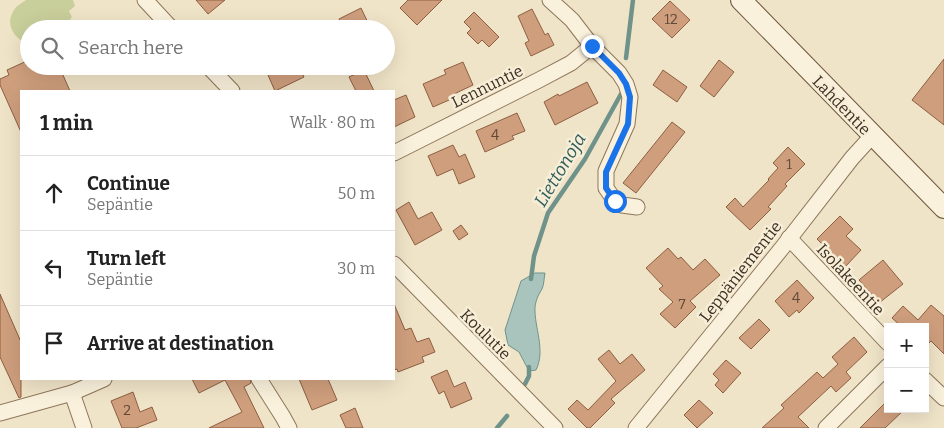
<!DOCTYPE html>
<meta charset="utf-8">
<style>
body{margin:0;font-family:Bitter,serif;background:#f6f6f6;color:#222}
.controls{position:absolute;right:15px;bottom:15px;display:grid;overflow:hidden;border-radius:0px;box-shadow:0 5px 20px #0002}
.controls button{width:45px;height:45px;display:grid;place-items:center;padding:0;border:0;border-bottom:1px solid #e0e0e0;background:#fff;color:#222;font:25px sans-serif}
.stop{position:absolute;width:15px;height:15px;margin:-11px;border:4px solid #1a73e8;border-radius:50%;background:#fff}
.stop.end{background:#1a73e8;border-color:#fff;box-shadow:0 1px 5px #0008}
.list{margin:0;padding:0;list-style:none}
h2{display:flex;justify-content:space-between;align-items:center;height:65px;margin:0;padding:0 20px;font-size:21px}
h2 small{font-size:16px;font-weight:400;color:#767676}
.list li{display:grid;grid-template-columns:32px 1fr auto;gap:15px;align-items:center;box-sizing:border-box;height:75px;padding:0 20px;border-top:1px solid #e0e0e0}
.list b{display:block;font-size:19px;white-space:nowrap}
.list p{margin:0;font-size:16px;white-space:nowrap;color:#767676}
.list em{font-size:16px;font-style:normal;color:#767676}
.icon{flex:none;width:28px;height:28px;fill:none;stroke:currentColor;stroke-width:2;stroke-linecap:round;stroke-linejoin:round}
.map{position:relative;flex:none;width:944px;height:428px;overflow:hidden}
.search{position:absolute;background:#fff;box-shadow:0 5px 20px #0002;left:20px;top:20px;width:375px;height:55px;display:flex;align-items:center;gap:12px;box-sizing:border-box;padding:0 18px;border-radius:28px;color:#767676;font-size:19px}
.panel{position:absolute;background:#fff;box-shadow:0 5px 20px #0002;left:20px;top:90px;width:375px;height:290px;border-radius:0px}
.map>svg:first-child{display:block}
.green{fill:#c9cf9b}
.water{fill:#a9c4bc;stroke:#6f938a}
.lines{fill:none;stroke-linecap:round;stroke-linejoin:round}
.stream{stroke:#6f938a;stroke-width:4.5}
.building{fill:#cf9f7d;stroke:#8d5f41}
.street-casing{stroke:#8d765c;stroke-width:17}
.secondary-casing{stroke:#6f573f;stroke-width:22}
.street{stroke:#faf1dc;stroke-width:15}
.secondary{stroke:#faf1dc;stroke-width:20}
.route{stroke:#1a73e8;stroke-width:6}
.labels{text-anchor:middle;stroke-width:5;stroke-linejoin:round;paint-order:stroke}
.number-label{font-size:14px;fill:#624a37}
.street-label{font-size:16px;fill:#3d2e20;stroke:#f7eed8}
.water-label{font-size:18px;font-style:italic;fill:#2f5d5a;stroke:#f7eed8}
</style>
<div class="map">
<svg width="944" height="428" viewBox="0 0 944 428">
<rect width="100%" height="100%" fill="#f0e4c8"/>
<path class="green" d="M 26,0 L 73,0 L 75,6 L 69,11 L 72,17 L 62,29 L 29,29 L 29,45 C 15,39 4,25 14,10 C 16,6 22,3 26,0 Z"/>
<path class="water" d="M 535,273 L 545,273 C 544,278 544,285 542,289 C 539,294 536,299 535,307 C 534,327 546,350 536,370 L 529,371 L 519,352 L 508,345 L 505,330 L 521,281 Z"/>
<g class="lines">
<g class="stream">
<path d="M 626,58 L 633,0"/>
<path d="M 531,279 L 534,256 L 548,213 L 585,159 L 621,94"/>
<path d="M 525,384 L 529,376 L 529,367"/>
<path d="M 497,428 L 507,416"/>
</g>
</g>
<g class="building">
<path d="M 196,0 L 225,0 L 208,14 Z"/>
<path d="M 408,0 L 442,0 L 417,25 L 400,8 Z"/>
<path d="M 670,1 L 690,20 L 672,38 L 652,19 Z"/>
<path d="M 361,8 L 371,29 L 343,29 L 339,19 Z"/>
<path d="M 532,9 L 545,35 L 548,33 L 554,45 L 531,56 L 525,43 L 529,41 L 518,16 Z"/>
<path d="M 474,12 L 499,37 L 489,47 L 482,40 L 478,44 L 467,33 L 471,29 L 464,22 Z"/>
<path d="M 944,59 L 944,125 L 912,100 Z"/>
<path d="M 29,60 L 29,66 L 59,66 L 70,91 L 21,91 L 21,132 L 0,85 L 0,79 L 9,75 L 7,70 Z"/>
<path d="M 719,60 L 734,72 L 714,97 L 700,86 Z"/>
<path d="M 463,62 L 473,85 L 454,94 L 456,97 L 433,107 L 423,84 L 446,74 L 444,70 Z"/>
<path d="M 264,66 L 299,66 L 304,77 L 275,91 Z"/>
<path d="M 364,70 L 374,91 L 356,91 L 349,77 Z"/>
<path d="M 663,70 L 687,87 L 677,102 L 653,85 Z"/>
<path d="M 587,82 L 598,103 L 555,125 L 544,102 L 558,94 L 559,96 Z"/>
<path d="M 406,95 L 415,117 L 394,127 L 394,100 Z"/>
<path d="M 517,113 L 525,131 L 512,136 L 514,139 L 485,152 L 476,131 Z"/>
<path d="M 672,122 L 685,132 L 636,193 L 623,183 Z"/>
<path d="M 453,145 L 459,157 L 465,154 L 475,177 L 459,184 L 453,169 L 437,176 L 428,156 Z"/>
<path d="M 788,147 L 805,164 L 785,184 L 787,186 L 768,207 L 771,209 L 750,230 L 726,207 L 735,198 L 743,207 L 769,180 L 768,179 L 778,168 L 773,163 Z"/>
<path d="M 409,202 L 418,219 L 432,212 L 442,230 L 415,245 L 396,210 Z"/>
<path d="M 840,216 L 853,229 L 846,236 L 861,250 L 845,267 L 817,239 Z"/>
<path d="M 461,225 L 468,234 L 459,240 L 453,231 Z"/>
<path d="M 668,248 L 678,259 L 681,257 L 693,270 L 705,259 L 720,275 L 690,301 L 696,307 L 675,328 L 660,314 L 673,302 L 659,289 L 663,286 L 646,268 Z"/>
<path d="M 883,260 L 903,284 L 879,303 L 859,280 Z"/>
<path d="M 797,280 L 814,298 L 799,313 L 797,310 L 789,317 L 775,301 Z"/>
<path d="M 0,294 L 21,342 L 21,397 L 19,398 L 0,357 Z"/>
<path d="M 394,304 L 405,330 L 411,328 L 417,342 L 429,338 L 435,352 L 422,357 L 424,362 L 398,372 L 397,369 L 394,370 Z"/>
<path d="M 931,305 L 944,316 L 944,354 L 931,341 L 925,347 L 925,327 L 902,327 L 892,318 L 903,306 L 918,320 Z"/>
<path d="M 759,319 L 770,330 L 751,349 L 739,338 Z"/>
<path d="M 854,337 L 867,352 L 846,372 L 851,378 L 836,392 L 831,386 L 798,417 L 809,428 L 762,428 L 784,408 L 781,405 L 817,372 L 823,378 L 838,364 L 832,357 Z"/>
<path d="M 609,350 L 620,364 L 632,354 L 645,370 L 611,399 L 615,403 L 590,428 L 587,428 L 568,409 L 577,400 L 588,410 L 616,381 L 598,359 Z"/>
<path d="M 726,360 L 741,373 L 723,393 L 715,385 L 719,380 L 713,374 Z"/>
<path d="M 447,370 L 454,387 L 465,382 L 472,399 L 451,408 L 444,391 L 439,394 L 431,377 Z"/>
<path d="M 192,379 L 250,379 L 251,383 L 244,387 L 264,428 L 209,428 L 242,412 L 225,380 L 199,393 Z"/>
<path d="M 299,379 L 328,379 L 337,400 L 312,410 Z"/>
<path d="M 133,392 L 140,412 L 152,407 L 157,420 L 136,428 L 122,428 L 111,401 Z"/>
<path d="M 699,400 L 713,413 L 697,428 L 684,415 Z"/>
<path d="M 888,400 L 888,409 L 905,409 L 885,428 L 860,428 Z"/>
<path d="M 355,408 L 363,428 L 346,428 L 340,415 Z"/>
</g>
<g class="lines">
<defs>
<g id="street">
<path d="M 145,0 L 172,29"/>
<path d="M 550,0 L 572,20 L 592,46 L 619,73 L 626,84 L 630,97 L 627,124 L 606,171 L 606,188 L 615,201 L 622,205 L 637,207"/>
<path d="M 208,66 L 232,91"/>
<path d="M 394,153 L 539,80 L 571,63 L 592,46"/>
<path d="M 789,238 L 888,343"/>
<path d="M 394,264 L 555,428"/>
<path d="M 259,379 L 283,417 L 289,428"/>
<path d="M 925,380 L 944,398"/>
<path d="M 72,393 L 84,428"/>
<path d="M 0,413 L 72,393 L 104,379"/>
<path d="M 636,428 L 782,248 L 852,158 L 872,136"/>
<path d="M 826,428 L 888,366"/>
</g>
<path id="secondary" d="M 741,0 L 944,208"/>
</defs>
<use href="#street" class="street-casing"/>
<use href="#secondary" class="secondary-casing"/>
<use href="#street" class="street"/>
<use href="#secondary" class="secondary"/>
</g>
<g class="lines">
<path class="route" d="M 592,46 L 619,73 L 626,84 L 630,97 L 628,124 L 606,172 L 606,188 L 615,201"/>
</g>
<g class="labels">
<g class="number-label">
<text x="671" y="24">12</text>
<text x="495" y="140">4</text>
<text x="789" y="169">1</text>
<text x="796" y="303">4</text>
<text x="682" y="309">7</text>
<text x="127" y="415">2</text>
</g>
<g class="street-label">
<text transform="translate(487 86) rotate(-26)" y="6">Lennuntie</text>
<text transform="translate(842 105) rotate(46)" y="6">Lahdentie</text>
<text transform="translate(740 271) rotate(-52)" y="6">Leppäniementie</text>
<text transform="translate(851 279) rotate(47)" y="6">Isolakeentie</text>
<text transform="translate(486 334) rotate(45)" y="6">Koulutie</text>
</g>
<g class="water-label">
<text transform="translate(560 170) rotate(-59)" y="6">Liettonoja</text>
</g>
</g>
</svg>
<div class="controls">
<button>+</button>
<button>−</button>
</div>
<div class="stop" style="left:615px;top:201px"></div>
<div class="stop end" style="left:592px;top:46px"></div>
<div class="search"><svg class="icon" aria-label="search" viewBox="0 0 24 24"><circle cx="10" cy="10" r="6"/><path d="M15 15l6 6"/></svg>Search here</div>
<section class="panel">
<h2>1 min<small>Walk · 80 m</small></h2>
<ul class="list">
<li><svg class="icon" aria-label="ahead" viewBox="0 0 24 24"><path d="M12 20V5M6 11l6-6 6 6"/></svg><div><b>Continue</b><p>Sepäntie</p></div><em>50 m</em></li>
<li><svg class="icon" aria-label="left" viewBox="0 0 24 24"><path d="M17 20v-9H6M10 6l-5 5 5 5"/></svg><div><b>Turn left</b><p>Sepäntie</p></div><em>30 m</em></li>
<li><svg class="icon" aria-label="arrive" viewBox="0 0 24 24"><path d="M6 21V4h12l-3 4 3 4H6"/></svg><div><b>Arrive at destination</b></div></li>
</ul>
</section>
</div>
